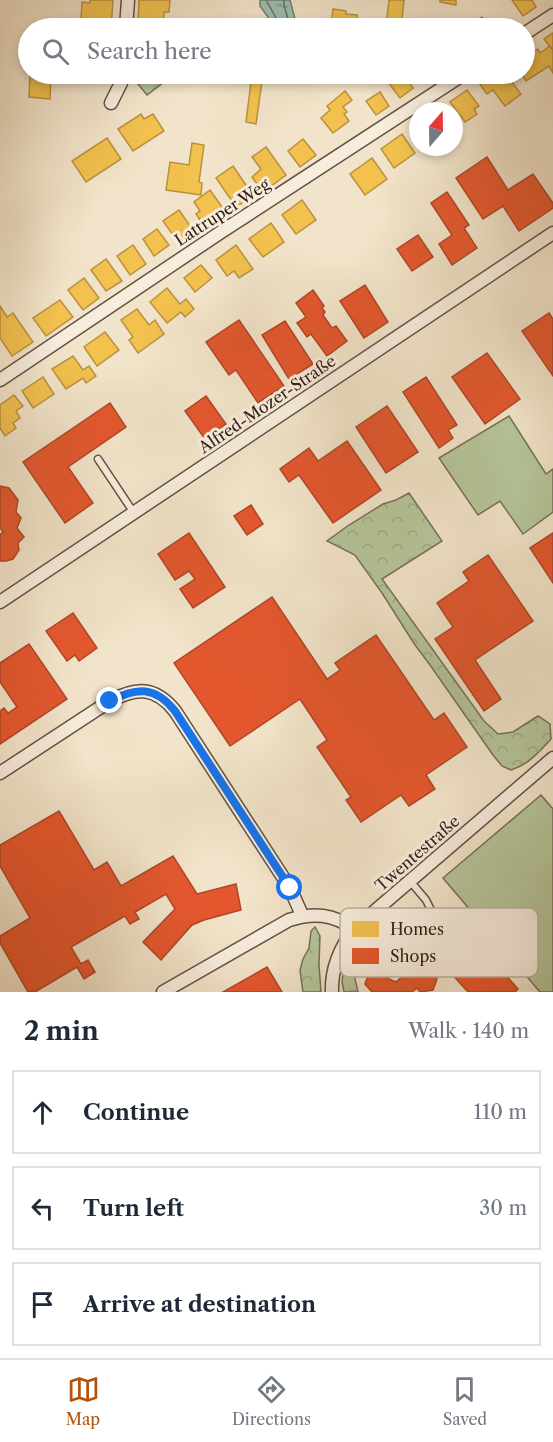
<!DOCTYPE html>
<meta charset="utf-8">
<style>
body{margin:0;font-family:"Libre Caslon Text",serif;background:#f2f2f3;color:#1f2937}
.compass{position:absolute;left:409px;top:102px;width:54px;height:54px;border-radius:50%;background:#fff;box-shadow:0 3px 9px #0003;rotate:20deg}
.stop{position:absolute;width:18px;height:18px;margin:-14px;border:4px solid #1a73e8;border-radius:50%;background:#fff}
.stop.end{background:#1a73e8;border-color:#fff;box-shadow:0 2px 6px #0008}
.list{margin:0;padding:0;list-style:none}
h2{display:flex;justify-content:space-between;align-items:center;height:78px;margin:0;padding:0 24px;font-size:26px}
h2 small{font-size:20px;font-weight:400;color:#747a83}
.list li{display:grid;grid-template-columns:39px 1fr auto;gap:18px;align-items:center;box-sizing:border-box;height:84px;margin:0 12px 12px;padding:0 12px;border:2px solid #e0e1e3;border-radius:0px}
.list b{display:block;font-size:22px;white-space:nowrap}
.list em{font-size:20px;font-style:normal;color:#747a83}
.icon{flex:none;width:33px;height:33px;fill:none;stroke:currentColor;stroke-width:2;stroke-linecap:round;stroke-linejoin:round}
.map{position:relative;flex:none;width:553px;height:992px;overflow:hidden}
.search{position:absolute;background:#fff;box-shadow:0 3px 9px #0003;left:18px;right:18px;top:18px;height:66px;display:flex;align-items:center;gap:15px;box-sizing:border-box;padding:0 21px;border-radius:33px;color:#747a83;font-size:22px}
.sheet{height:366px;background:#fff}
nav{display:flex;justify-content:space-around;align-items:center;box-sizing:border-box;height:84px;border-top:2px solid #e0e1e3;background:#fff;font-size:16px;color:#747a83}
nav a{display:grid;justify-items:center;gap:3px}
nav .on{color:#b45309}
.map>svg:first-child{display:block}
.green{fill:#b6c59a;stroke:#747258;stroke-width:1.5}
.forest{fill:url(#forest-crowns);stroke:#747258;stroke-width:1.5}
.water{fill:url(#water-ripples);stroke:#717f75;stroke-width:1.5}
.homes{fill:#f2c14e;stroke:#b9913e;stroke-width:1.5}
.shops{fill:#e4572e;stroke:#af4627;stroke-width:1.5}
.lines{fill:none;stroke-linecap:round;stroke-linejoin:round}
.shore{stroke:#677066;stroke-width:1.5}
.service-casing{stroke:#635144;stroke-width:9}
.minor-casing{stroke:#635144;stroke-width:15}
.service{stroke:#f7eddd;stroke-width:6}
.minor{stroke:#f7eddd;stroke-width:12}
.route{stroke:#1a73e8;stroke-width:8}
.labels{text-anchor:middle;stroke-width:6;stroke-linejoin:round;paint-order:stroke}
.street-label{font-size:16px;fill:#332017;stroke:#f7eddd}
.key{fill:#f7eddd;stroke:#bcb0a2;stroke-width:1.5}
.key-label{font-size:16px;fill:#332017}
</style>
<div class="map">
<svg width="553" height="992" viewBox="0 0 553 992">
<defs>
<pattern id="forest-crowns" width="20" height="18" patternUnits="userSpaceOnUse" patternTransform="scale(1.5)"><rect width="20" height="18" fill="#b6c59a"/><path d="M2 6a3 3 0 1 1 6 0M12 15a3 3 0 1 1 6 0" fill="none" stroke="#9da984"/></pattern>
<pattern id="water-ripples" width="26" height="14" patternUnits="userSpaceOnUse" patternTransform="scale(1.5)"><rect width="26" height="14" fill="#9bbfb4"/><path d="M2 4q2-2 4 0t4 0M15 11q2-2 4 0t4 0" fill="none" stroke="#7f9b91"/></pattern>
</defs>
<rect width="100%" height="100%" fill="#f2e4ca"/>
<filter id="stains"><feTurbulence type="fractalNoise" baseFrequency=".00333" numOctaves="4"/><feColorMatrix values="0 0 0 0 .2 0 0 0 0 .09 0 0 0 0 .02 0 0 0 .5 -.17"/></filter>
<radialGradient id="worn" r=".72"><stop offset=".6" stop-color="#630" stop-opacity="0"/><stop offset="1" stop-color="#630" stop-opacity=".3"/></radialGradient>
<g class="green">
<path d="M 509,416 L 546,474 L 553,469 L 553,512 L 523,534 L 500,501 L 478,515 L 439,458 Z"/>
<path d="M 541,795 L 553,809 L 553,992 L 540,992 L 443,878 Z"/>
</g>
<g class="forest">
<path d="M 135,74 L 165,74 L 164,82 L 147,95 L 134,79 Z"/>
<path d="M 409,493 L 442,541 L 382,579 L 484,721 L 498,734 L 513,732 L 538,716 L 550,724 L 551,739 C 539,752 528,765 511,770 L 502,766 L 493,755 L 430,665 L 415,645 L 382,593 L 355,555 L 327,541 L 349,525 L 383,504 L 396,500 Z"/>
<path d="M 315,927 L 320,936 L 319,965 L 321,992 L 303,992 L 300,970 L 303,959 L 309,948 L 311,931 Z"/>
<path d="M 353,956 L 356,962 L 355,979 L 358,992 L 344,992 L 342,982 L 345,960 Z"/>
</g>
<path class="water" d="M 260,0 L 290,0 L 295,19 L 290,28 L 276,28 L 260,6 Z"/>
<g class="homes">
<path d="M 90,0 L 113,0 L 111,28 L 89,28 L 90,20 L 81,19 L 82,2 L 90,3 Z"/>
<path d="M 139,0 L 170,0 L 169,12 L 164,12 L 163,25 L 138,23 Z"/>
<path d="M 389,0 L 404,0 L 401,28 L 386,26 Z"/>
<path d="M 440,0 L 456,0 L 456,5 L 440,2 Z"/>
<path d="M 512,0 L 532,0 L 536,7 L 523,16 Z"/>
<path d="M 333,9 L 346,11 L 346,14 L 357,15 L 356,28 L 344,28 L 345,25 L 331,24 Z"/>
<path d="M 482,17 L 489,28 L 467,28 L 466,27 Z"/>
<path d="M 553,33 L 553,51 L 544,39 Z"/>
<path d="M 550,46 L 553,51 L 553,73 L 549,66 L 526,81 L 522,74 L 524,74 L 524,53 L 527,51 L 529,54 L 538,49 L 540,53 Z"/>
<path d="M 84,74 L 107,74 L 107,83 L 83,82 Z"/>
<path d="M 252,74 L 263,74 L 256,124 L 246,122 Z"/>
<path d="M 401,74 L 403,74 L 413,88 L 400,98 L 388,82 Z"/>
<path d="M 492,74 L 506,74 L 521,94 L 505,106 L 493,90 L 487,94 L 479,83 Z"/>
<path d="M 30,75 L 51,77 L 50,99 L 29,97 Z"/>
<path d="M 467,90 L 479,106 L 474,109 L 477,114 L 465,122 L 450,102 Z"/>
<path d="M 345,91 L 352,100 L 343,107 L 347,112 L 344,114 L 349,121 L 333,133 L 321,118 L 330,110 L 327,106 Z"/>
<path d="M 380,92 L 389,106 L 376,115 L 366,101 Z"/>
<path d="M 141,114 L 144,119 L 153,114 L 164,131 L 133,151 L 118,129 Z"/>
<path d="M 402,134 L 415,153 L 394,168 L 381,149 Z"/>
<path d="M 107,138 L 121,159 L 86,182 L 72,161 Z"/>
<path d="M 303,139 L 316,155 L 300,167 L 288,151 Z"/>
<path d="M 192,143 L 204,145 L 199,182 L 202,183 L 201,195 L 166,190 L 170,162 L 189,165 Z"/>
<path d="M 266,147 L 286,175 L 263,192 L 252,177 L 261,169 L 252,157 Z"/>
<path d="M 372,158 L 387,179 L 365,195 L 350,174 Z"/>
<path d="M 233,166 L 248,188 L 246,190 L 251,197 L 236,207 L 216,178 Z"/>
<path d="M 210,190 L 227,214 L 210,226 L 206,220 L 202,223 L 196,214 L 200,211 L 194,202 Z"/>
<path d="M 302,200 L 316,220 L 296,234 L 282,215 Z"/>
<path d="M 179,210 L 195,233 L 180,245 L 163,221 Z"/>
<path d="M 271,223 L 284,242 L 263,257 L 249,239 Z"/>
<path d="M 157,229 L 169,245 L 154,256 L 143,239 Z"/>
<path d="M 133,245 L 146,264 L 130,275 L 117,256 Z"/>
<path d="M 236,245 L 253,269 L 239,278 L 234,271 L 227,276 L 216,260 Z"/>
<path d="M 106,259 L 122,281 L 106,291 L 91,270 Z"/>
<path d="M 201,265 L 212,278 L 195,292 L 184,278 Z"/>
<path d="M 84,278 L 99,298 L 83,310 L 68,290 Z"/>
<path d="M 167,288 L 180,304 L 186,299 L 194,309 L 185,317 L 181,312 L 167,323 L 150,302 Z"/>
<path d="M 60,300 L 73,317 L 46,336 L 33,318 Z"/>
<path d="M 0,306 L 7,317 L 13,313 L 33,342 L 12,356 L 0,338 Z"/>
<path d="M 137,309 L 149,325 L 155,320 L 164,334 L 138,353 L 129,340 L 133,337 L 121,320 Z"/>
<path d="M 105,332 L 119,350 L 97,366 L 84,347 Z"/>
<path d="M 73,356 L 83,370 L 89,366 L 96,376 L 86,383 L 83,378 L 66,389 L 52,369 Z"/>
<path d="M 43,377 L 54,394 L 33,408 L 22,391 Z"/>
<path d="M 14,395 L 23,406 L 16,411 L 20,418 L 13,423 L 16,428 L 5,436 L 0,428 L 0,405 Z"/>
</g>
<g class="shops">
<path d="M 487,157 L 508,190 L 533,174 L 553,203 L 553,208 L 519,231 L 503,206 L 483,219 L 456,178 Z"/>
<path d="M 447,192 L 469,225 L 464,228 L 477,248 L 452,265 L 439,244 L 452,235 L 431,203 Z"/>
<path d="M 418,235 L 433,257 L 412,271 L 397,249 Z"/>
<path d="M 365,285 L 388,322 L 364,338 L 340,301 Z"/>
<path d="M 313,290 L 324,306 L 322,308 L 325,312 L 323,315 L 332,328 L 336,326 L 347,341 L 327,356 L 311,334 L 307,337 L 297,323 L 306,317 L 296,303 Z"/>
<path d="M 549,313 L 553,319 L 553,376 L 522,331 Z"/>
<path d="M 239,320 L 284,386 L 258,403 L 236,370 L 229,375 L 206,342 Z"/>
<path d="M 285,321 L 313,364 L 289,379 L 262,335 Z"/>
<path d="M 487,353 L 520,399 L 485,424 L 452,377 Z"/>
<path d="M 426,377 L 457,425 L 448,430 L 453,438 L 439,448 L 403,392 Z"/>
<path d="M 206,396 L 226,424 L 205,439 L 185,411 Z"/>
<path d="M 110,403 L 126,427 L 68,467 L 93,503 L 65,523 L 23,462 Z"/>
<path d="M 387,406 L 418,452 L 386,473 L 356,427 Z"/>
<path d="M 347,441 L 381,490 L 333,523 L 299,475 L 289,482 L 280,469 L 309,448 L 318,461 Z"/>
<path d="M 0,486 L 9,488 L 18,500 L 16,512 L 21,518 L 17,528 L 24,537 L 18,543 L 19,550 L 13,559 L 6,561 L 0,561 L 0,534 L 3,533 L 0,527 Z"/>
<path d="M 251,505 L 263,524 L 247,535 L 234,516 Z"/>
<path d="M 189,533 L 225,587 L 193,608 L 180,589 L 195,579 L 189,571 L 175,580 L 158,554 Z"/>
<path d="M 553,533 L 553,583 L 530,548 Z"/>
<path d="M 488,555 L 533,621 L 475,660 L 501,699 L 484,711 L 435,639 L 453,627 L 437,603 L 469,581 L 463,572 Z"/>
<path d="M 272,597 L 327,679 L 340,670 L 335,663 L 376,635 L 434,720 L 444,713 L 467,747 L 426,775 L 435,789 L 409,806 L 401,795 L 361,822 L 346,800 L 351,797 L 317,747 L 327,740 L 300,699 L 230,746 L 174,663 Z"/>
<path d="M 73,613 L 97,648 L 79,661 L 75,655 L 67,661 L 46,631 Z"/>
<path d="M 29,644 L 67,699 L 0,744 L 0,711 L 4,708 L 8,713 L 17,707 L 0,682 L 0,663 Z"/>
<path d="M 59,811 L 94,870 L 107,862 L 121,886 L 173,856 L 197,894 L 236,884 L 241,910 L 204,920 L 192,925 L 161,960 L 143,942 L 175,909 L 166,894 L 135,912 L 139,919 L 130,924 L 125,916 L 71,947 L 81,964 L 88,960 L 95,972 L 84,979 L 77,967 L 35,992 L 28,992 L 0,943 L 0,936 L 30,918 L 0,866 L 0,845 Z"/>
<path d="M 450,912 L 518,989 L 515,992 L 468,992 L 420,939 Z"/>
<path d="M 412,944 L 420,954 L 416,965 L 417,972 L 429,969 L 431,971 L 441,962 L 446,968 L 436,977 L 437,979 L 433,990 L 420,992 L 417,988 L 412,992 L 372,992 L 365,984 L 369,973 L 381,970 L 389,979 L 396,982 L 405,974 L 404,967 L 395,958 L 400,947 Z"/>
<path d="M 267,967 L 282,992 L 223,992 Z"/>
</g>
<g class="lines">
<path class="shore" d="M 266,0 L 280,25 L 283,27 L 285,25 L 288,19 L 284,5 L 284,0"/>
<defs>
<g id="service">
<path d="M 98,459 L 134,513"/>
<path d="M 407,935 L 427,919 L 431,910 L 426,900 L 410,881"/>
</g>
<g id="minor">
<path d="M 126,28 L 128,0"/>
<path d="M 524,34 L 553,15"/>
<path d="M 111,103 L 121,83 L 122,74"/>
<path d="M 0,380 L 221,232 L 464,74"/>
<path d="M 0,602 L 553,233"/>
<path d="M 0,773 L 110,701 C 136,687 155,686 175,711 L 290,888 L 302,915"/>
<path d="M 163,992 L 289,920 C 314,912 333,914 354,929"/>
<path d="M 332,992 C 331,968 340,948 354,929 L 553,758"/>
</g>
</defs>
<use href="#service" class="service-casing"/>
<use href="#minor" class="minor-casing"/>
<use href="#service" class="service"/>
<use href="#minor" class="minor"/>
</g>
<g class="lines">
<path class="route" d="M 110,701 C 137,687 155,686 175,711 L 290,888"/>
</g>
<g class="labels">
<g class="street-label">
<text transform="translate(222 212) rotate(-33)" y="6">Lattruper Weg</text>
<text transform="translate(267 404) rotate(-34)" y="6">Alfred-Mozer-Straße</text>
<text transform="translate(417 853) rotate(-41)" y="6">Twentestraße</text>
</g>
</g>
<rect x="340" y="908" width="198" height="69" rx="9" class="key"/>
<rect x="352" y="921" width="27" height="16" fill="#f2c14e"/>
<rect x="352" y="948" width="27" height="16" fill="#e4572e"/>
<g class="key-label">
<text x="390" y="935">Homes</text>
<text x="390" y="962">Shops</text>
</g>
<rect width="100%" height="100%" filter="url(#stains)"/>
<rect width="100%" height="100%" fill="url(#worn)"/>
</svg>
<svg class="compass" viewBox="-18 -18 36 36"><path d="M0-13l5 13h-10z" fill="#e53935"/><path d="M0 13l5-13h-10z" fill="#747a83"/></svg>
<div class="stop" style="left:290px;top:888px"></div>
<div class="stop end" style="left:110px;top:701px"></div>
<div class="search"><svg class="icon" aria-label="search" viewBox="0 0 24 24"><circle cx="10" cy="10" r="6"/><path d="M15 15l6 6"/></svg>Search here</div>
</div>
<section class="sheet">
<h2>2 min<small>Walk · 140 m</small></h2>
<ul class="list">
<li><svg class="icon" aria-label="ahead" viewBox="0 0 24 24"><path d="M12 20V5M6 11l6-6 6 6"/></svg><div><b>Continue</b></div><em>110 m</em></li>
<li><svg class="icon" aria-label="left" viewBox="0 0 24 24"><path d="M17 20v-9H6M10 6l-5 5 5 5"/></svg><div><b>Turn left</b></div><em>30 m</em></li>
<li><svg class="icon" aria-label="arrive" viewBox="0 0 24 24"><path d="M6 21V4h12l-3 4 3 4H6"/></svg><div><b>Arrive at destination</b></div></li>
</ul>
</section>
<nav>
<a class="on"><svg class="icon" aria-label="map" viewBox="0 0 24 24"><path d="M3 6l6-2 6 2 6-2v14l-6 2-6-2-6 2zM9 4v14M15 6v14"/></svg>Map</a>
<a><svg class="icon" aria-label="directions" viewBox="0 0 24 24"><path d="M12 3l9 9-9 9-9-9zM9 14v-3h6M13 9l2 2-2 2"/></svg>Directions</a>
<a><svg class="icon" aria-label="saved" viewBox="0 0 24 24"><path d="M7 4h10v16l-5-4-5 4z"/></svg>Saved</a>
</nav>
